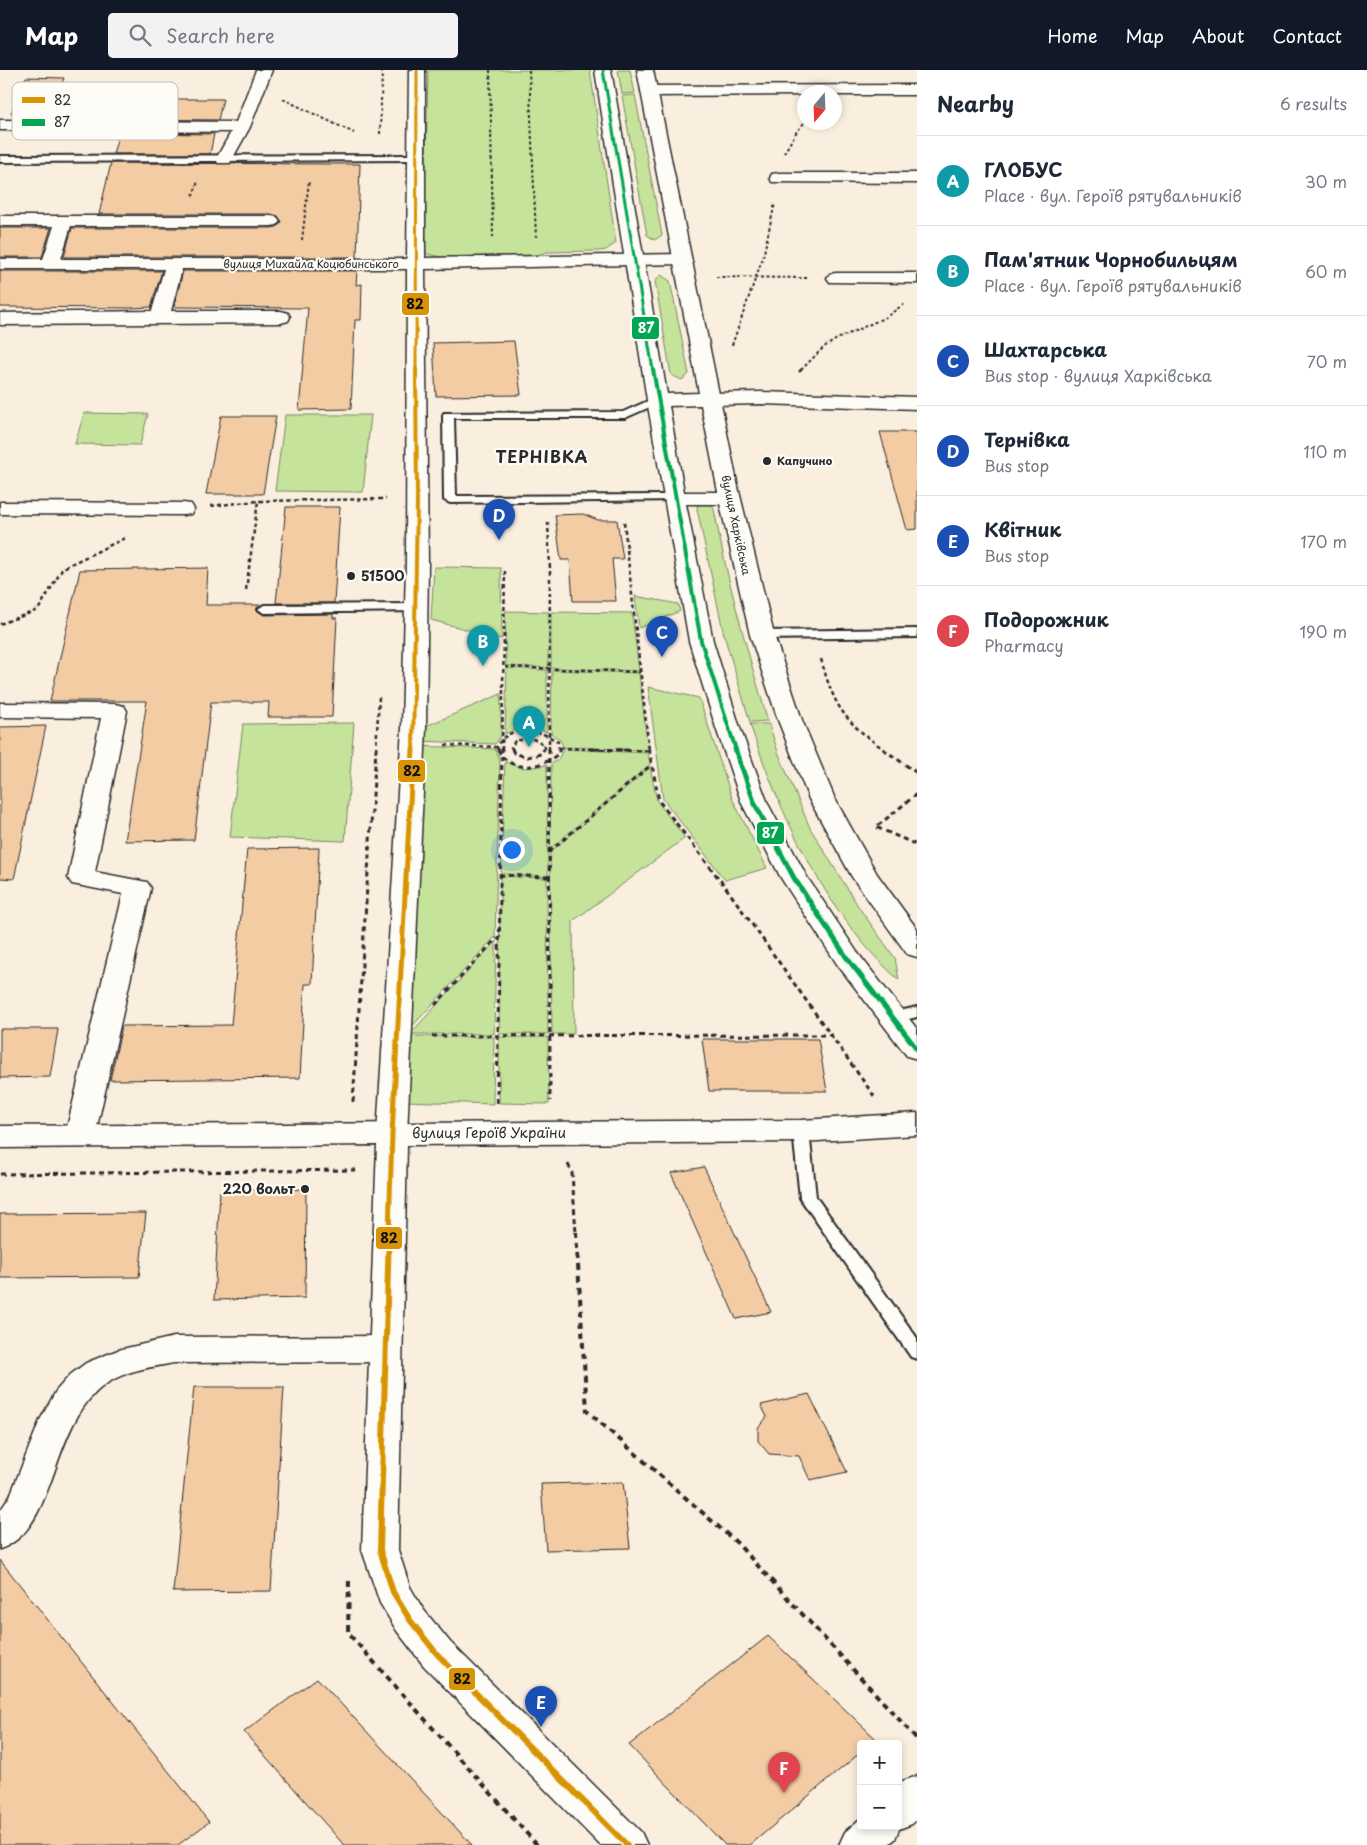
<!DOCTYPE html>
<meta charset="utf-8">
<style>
body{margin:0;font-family:"Playpen Sans",sans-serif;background:#f2f2f3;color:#1f2937}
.controls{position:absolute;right:15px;bottom:15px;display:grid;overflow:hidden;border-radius:5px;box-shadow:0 2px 8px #0003}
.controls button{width:45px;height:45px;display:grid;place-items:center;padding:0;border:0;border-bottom:1px solid #e0e1e3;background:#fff;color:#1f2937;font:25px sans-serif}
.compass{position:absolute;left:797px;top:15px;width:45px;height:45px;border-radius:50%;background:#fff;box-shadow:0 2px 8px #0003;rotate:199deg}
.you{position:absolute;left:511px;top:779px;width:18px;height:18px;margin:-12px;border:4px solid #fff;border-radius:50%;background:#1a73e8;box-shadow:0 0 0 8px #1a73e833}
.badge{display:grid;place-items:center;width:32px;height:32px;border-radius:50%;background:#111827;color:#fff;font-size:16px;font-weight:700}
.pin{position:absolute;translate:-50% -41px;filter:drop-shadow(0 1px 2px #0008)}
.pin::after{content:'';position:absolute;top:26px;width:18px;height:15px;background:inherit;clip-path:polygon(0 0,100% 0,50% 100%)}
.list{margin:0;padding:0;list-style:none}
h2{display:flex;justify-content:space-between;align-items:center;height:65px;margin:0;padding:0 20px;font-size:21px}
h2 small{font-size:16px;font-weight:400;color:#747a83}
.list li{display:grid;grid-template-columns:32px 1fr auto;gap:15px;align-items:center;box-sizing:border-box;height:90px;padding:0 20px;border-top:1px solid #e0e1e3}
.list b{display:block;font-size:19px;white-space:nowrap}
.list p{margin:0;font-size:16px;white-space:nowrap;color:#747a83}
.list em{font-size:16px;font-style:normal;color:#747a83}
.icon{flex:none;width:28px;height:28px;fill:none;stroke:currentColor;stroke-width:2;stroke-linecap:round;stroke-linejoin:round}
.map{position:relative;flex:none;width:917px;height:1775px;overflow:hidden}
header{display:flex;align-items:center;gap:30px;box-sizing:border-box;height:70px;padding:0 25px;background:#111827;color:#fff}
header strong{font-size:24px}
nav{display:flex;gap:28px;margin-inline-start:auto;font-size:18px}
.search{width:350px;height:45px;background:#f2f2f3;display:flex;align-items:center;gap:12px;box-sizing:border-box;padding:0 18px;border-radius:5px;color:#747a83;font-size:19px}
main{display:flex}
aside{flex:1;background:#fff}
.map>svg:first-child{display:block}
.green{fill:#c5e39b;stroke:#788763}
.building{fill:#f4cca4;stroke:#2b2b2b}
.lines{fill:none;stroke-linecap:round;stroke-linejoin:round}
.lane-casing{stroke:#2b2b2b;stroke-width:4}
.street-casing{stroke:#2b2b2b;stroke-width:3}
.secondary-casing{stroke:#2b2b2b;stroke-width:3}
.path-far3{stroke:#2b2b2b;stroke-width:2;stroke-dasharray:3 2.5;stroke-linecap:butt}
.path-far2{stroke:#2b2b2b;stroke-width:2.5;stroke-dasharray:4 3;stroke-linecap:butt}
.path-far1{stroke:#2b2b2b;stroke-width:3;stroke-dasharray:5 4;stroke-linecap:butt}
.path{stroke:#2b2b2b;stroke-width:4;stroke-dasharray:6 5;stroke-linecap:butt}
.lane{fill:#fdfcf7;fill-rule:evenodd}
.street{fill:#fdfcf7;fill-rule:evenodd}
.secondary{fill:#fdfcf7;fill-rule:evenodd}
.bus-1-far3-casing{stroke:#fdfcf7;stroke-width:5.5}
.bus-1-far2-casing{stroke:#fdfcf7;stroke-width:7}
.bus-1-far1-casing{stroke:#fdfcf7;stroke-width:9}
.bus-1-casing{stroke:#fdfcf7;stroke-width:10}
.bus-2-far2-casing{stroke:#fdfcf7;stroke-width:5.5}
.bus-2-far1-casing{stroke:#fdfcf7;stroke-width:7}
.bus-2-casing{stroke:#fdfcf7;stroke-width:9}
.bus-1-far3{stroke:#d89406;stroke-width:3}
.bus-1-far2{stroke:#d89406;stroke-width:4}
.bus-1-far1{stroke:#d89406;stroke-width:5}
.bus-1{stroke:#d89406;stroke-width:6}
.bus-2-far2{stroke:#00a651;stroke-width:3}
.bus-2-far1{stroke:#00a651;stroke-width:4}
.bus-2{stroke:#00a651;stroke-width:5}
.poi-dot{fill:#2b2b2b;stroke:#fdfcf7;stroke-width:2}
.labels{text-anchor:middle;stroke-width:4.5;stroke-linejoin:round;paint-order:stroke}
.far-street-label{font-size:11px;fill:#2b2b2b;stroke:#fdfcf7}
.far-poi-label{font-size:11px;font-weight:bold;fill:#2b2b2b;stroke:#fdfcf7;text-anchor:start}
.poi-label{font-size:14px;font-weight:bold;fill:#2b2b2b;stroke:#fdfcf7;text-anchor:start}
.street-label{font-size:14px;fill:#2b2b2b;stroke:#fdfcf7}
.far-district-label{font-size:16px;font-weight:bold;letter-spacing:1px;fill:#2b2b2b;stroke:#fdfcf7}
.key{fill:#fdfcf7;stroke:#bebdba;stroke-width:1}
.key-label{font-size:14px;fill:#2b2b2b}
.line-badge{stroke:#fdfcf7;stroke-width:2}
.badge-label{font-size:14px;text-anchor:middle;font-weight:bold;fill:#fff}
.pale-badge-label{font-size:14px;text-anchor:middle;font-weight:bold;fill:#111}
</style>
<header>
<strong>Map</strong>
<div class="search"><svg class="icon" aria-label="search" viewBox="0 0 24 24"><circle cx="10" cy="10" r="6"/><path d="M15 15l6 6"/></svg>Search here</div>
<nav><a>Home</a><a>Map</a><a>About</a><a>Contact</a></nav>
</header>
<main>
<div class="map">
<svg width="917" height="1775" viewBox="0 0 917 1775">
<rect width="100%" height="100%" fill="#faeede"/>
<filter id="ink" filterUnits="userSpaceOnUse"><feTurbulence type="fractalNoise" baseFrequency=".02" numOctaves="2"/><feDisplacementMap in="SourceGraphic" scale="10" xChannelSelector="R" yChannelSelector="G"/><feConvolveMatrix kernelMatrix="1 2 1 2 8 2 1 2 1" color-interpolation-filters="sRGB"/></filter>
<g filter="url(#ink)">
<g class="green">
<path d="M 428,0 L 590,0 L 616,173 L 606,180 L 599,181 L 547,182 L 537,185 L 441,187 L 427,184 L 424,181 Z"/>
<path d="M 618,0 L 630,0 L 635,23 L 622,24 Z"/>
<path d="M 635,25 L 662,165 L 655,170 L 647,165 L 622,26 Z"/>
<path d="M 661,205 L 670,211 L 689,304 L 682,310 L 671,305 L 655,211 Z"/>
<path d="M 84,343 L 148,344 L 140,375 L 75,374 Z"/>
<path d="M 285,345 L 371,345 L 363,422 L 275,421 Z"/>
<path d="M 698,432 L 708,432 L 714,439 C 727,511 747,580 768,651 L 750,652 L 724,565 L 697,439 Z"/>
<path d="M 434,497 L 501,498 L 502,569 L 431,550 Z"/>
<path d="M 635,526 L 678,534 L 680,541 L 639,558 Z"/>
<path d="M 505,541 L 549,542 L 548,598 L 506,596 Z"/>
<path d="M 551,542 L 632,543 L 639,601 L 551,598 Z"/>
<path d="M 507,598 L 547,600 L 547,662 C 532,656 519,657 505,664 Z"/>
<path d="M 552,600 L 639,603 L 648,680 L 563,677 L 561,671 L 551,663 Z"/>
<path d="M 648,617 L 699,628 L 732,728 L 767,798 L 725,810 L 663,729 Z"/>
<path d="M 501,624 L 501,666 L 495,674 L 418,671 L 419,659 Z"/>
<path d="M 354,653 L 345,771 L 230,767 L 243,654 Z"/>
<path d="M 750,654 L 769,654 L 778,682 L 810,758 L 860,839 L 895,888 L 899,910 C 828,848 779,743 750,654 Z"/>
<path d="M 417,676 L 495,679 L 500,689 L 495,867 L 405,964 Z"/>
<path d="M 563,679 L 648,683 L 650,695 L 550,779 L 551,694 L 558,690 Z"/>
<path d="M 505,692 L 525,698 L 547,695 L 548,807 L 501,804 Z"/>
<path d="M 650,697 L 657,731 L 685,768 L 573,851 L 574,964 L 552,964 L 550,782 Z"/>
<path d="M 500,806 L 547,808 L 548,964 L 499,964 Z"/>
<path d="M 496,871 L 494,964 L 410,964 Z"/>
<path d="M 409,966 L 494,967 L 493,1034 L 405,1031 Z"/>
<path d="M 499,967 L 548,967 L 549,1034 L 499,1033 Z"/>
</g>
<g class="building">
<path d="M 26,7 L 64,8 L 51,43 L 11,43 Z"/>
<path d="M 127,29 L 223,29 L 218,50 L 122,49 Z"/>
<path d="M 119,63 L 214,64 L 210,84 L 113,84 Z"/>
<path d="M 111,93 L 360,94 L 357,187 L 64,187 L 72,158 L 271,158 L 277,157 L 282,152 L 278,146 L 271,144 L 99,144 Z"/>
<path d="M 0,158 L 51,158 L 42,187 L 0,187 Z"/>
<path d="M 0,201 L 162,201 L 151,237 L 131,238 L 0,237 Z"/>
<path d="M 183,201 L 357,201 L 356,215 L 362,214 L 361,250 L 355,250 L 351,339 L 299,340 L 308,238 L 174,237 Z"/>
<path d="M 514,271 L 521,325 L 436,326 L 433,273 Z"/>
<path d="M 221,346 L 276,346 L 263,424 L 206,424 Z"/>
<path d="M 880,362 L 917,362 L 917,459 L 907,460 Z"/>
<path d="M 286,437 L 340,437 L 334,533 L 276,533 Z"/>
<path d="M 583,444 L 598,450 L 617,450 L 623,489 L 612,489 L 616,531 L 573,531 L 570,490 L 561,490 L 555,445 Z"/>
<path d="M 208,498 L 206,535 L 261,535 L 256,540 L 264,545 L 333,544 L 333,548 L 337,548 L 332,647 L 268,647 L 269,632 L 211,632 L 194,770 L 125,771 L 147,631 L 50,631 L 80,500 Z"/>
<path d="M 46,656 L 14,809 L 0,808 L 0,657 Z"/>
<path d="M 319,778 L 312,914 L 305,914 L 300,1008 L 110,1010 L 122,956 L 231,955 L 247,779 Z"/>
<path d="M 0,959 L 58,959 L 50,1007 L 0,1008 Z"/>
<path d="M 702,969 L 818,969 L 827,1021 L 709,1021 Z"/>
<path d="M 704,1097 L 771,1242 L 736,1249 L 671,1103 Z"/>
<path d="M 306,1119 L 305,1228 L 214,1230 L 220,1121 Z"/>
<path d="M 146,1143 L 139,1207 L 0,1208 L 0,1144 Z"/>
<path d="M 194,1317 L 284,1317 L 271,1521 L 173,1522 Z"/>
<path d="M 809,1324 L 847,1402 L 810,1410 L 799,1386 L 769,1384 L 758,1371 L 758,1358 L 767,1347 L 761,1335 Z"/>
<path d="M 623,1412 L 630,1478 L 546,1480 L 541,1414 Z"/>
<path d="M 0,1490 L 209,1752 L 178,1775 L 0,1775 Z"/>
<path d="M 768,1566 L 876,1669 L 870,1674 L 861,1674 L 861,1682 L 750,1775 L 725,1775 L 629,1675 Z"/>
<path d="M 317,1608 L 472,1775 L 344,1775 L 244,1662 Z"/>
</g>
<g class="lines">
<defs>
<g id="lane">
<path d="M 416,85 L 419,86 L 419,90 L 0,92 L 0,86 Z"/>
<path d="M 657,327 L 662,330 L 661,332 L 625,348 L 454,348 L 456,426 L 675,425 L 681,428 L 679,430 L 450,433 L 444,430 L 443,345 L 444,343 L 623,342 Z"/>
<path d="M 417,534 L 421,535 L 423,538 L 421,541 L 264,543 L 258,539 L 264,535 Z"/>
<path d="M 917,559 L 917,567 L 762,569 L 756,565 L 762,561 Z"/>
<path d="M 917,937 L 917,947 L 892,953 L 887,952 L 884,948 L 887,944 Z"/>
<path d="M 801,1055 L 807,1057 L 809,1061 L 816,1127 L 917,1268 L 917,1289 L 911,1287 L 800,1128 L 793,1061 L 795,1057 Z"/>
</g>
<g id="street">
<path d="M 256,0 L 272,0 L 250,57 L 230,93 L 218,93 L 216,89 L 231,62 L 0,60 L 0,50 L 236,52 Z"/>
<path d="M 409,0 L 425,0 L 425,188 L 682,184 L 688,185 L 691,189 L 688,193 L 682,194 L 425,199 L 428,494 L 426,658 L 407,1064 L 403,1072 L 392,1075 L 381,1072 L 377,1064 L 402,658 L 406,494 L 407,199 L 182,199 L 171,241 L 281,241 L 288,243 L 290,247 L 288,251 L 281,253 L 0,255 L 0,243 L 152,241 L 164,199 L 0,199 L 0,189 L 43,189 L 54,156 L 0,156 L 0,146 L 271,146 L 277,147 L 280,151 L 277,155 L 271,156 L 71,156 L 61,189 L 407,189 Z"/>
<path d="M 917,15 L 917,25 L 834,25 L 834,22 L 804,22 L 804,25 L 649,26 L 643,24 L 641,21 L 643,18 L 649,16 Z"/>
<path d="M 778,103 L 917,103 L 917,113 L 772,112 L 770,108 L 772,104 Z"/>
<path d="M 836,203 L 917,203 L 917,213 L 830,212 L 827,208 L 830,204 Z"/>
<path d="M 762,322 L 917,327 L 917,339 L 762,334 L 711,335 L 704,333 L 701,329 L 704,325 L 711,323 Z"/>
<path d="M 0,432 L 183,433 L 191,434 L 194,439 L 191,444 L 183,445 L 0,444 Z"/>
<path d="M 0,633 L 115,634 L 124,636 L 127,641 L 95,802 L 147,812 L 151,818 L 95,1066 L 91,1074 L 80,1077 L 69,1074 L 65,1066 L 123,824 L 72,814 L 68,808 L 101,648 L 0,647 Z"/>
<path d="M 386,1266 L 398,1270 L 402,1279 L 398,1288 L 386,1292 L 174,1293 C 152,1297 128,1300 109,1312 C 48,1351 60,1458 0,1479 L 0,1441 L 10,1426 L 40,1350 L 56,1321 L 70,1305 L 86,1293 L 118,1280 L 174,1267 Z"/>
<path d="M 917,1706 L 917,1749 L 912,1754 L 899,1759 L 895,1769 L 888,1775 L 839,1775 L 845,1762 L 861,1748 L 861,1756 L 898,1756 L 898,1716 L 903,1711 Z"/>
</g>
<g id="secondary">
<path d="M 595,0 L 611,0 L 667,324 L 699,323 L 637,0 L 653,0 L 738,417 L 774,565 L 802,650 L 835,729 L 877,804 L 917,859 L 917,887 L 907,884 L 852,807 L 809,729 L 778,650 L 750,565 L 720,434 L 686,434 L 713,571 L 740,658 L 768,734 L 807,807 L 857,882 L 917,959 L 917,989 L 907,986 L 837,894 L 781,808 L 742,734 L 716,658 L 689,571 L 647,330 ZM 701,335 L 718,422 L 684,422 L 669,336 Z"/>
<path d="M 917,1043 L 917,1065 L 801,1072 L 407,1075 L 398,1480 L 410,1517 L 423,1539 L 450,1572 L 641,1762 L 647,1775 L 600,1775 L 424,1596 L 397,1561 L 380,1533 L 362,1480 L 377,1075 L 0,1078 L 0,1056 L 801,1050 Z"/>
</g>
</defs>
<use href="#lane" class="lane-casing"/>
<use href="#street" class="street-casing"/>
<use href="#secondary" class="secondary-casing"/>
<g class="path-far3">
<path d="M 490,0 L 493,167"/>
<path d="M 529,0 L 536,167"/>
<path d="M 283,29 L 354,63"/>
<path d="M 380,64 L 382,0"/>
<path d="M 784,83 L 797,61 L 805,52"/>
<path d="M 193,126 L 198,111"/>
<path d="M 302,170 L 309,111"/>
<path d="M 716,207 L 807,208"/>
<path d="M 732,275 L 763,187 L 775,133"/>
<path d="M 801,300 L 824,277 L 837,269 L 886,247 L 904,234"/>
</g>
<g class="path-far2">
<path d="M 799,302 L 802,299"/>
<path d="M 211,436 L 258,431"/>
<path d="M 548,452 L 550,499 L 549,680"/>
<path d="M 624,452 L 649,680"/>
<path d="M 246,520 L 258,431 L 386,429"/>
<path d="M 0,554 L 38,540 L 63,498 L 127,467"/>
<path d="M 821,589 C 834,637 844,651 885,680"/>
<path d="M 505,597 L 640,602"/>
<path d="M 445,675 L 497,677"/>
<path d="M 560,678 L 627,680"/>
<path d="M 376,680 L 379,627"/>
<path d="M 498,680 L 497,677 C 508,653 541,659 558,672 L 559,680"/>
<path d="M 502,680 L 505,499"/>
<path d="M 513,680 L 511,677 L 515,671 C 526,669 539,666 545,678 L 543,680"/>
</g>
<g class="path-far1">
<path d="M 498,679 C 509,704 542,699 559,683 L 559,679"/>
<path d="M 512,679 L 514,683 L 527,687 L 541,684 L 544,679"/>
<path d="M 549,679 L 550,1031"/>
<path d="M 590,679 L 649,681"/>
<path d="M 649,679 L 659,731 L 727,819 L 874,1026"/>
<path d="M 883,679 L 917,703"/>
<path d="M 917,724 L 876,757 L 917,775"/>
<path d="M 549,782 L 651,695"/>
<path d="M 499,805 L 548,807"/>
<path d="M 435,935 L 497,868"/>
<path d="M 432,966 L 831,965"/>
<path d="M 353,1032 L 376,679"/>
<path d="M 497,1033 L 502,679"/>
<path d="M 568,1094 L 572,1103 L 576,1163"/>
<path d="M 0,1104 L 357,1100"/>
</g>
<g class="path">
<path d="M 576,1162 L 587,1341 L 737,1473 L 917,1669"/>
<path d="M 349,1511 L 348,1563 L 537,1775"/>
</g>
<use href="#lane" class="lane"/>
<use href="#street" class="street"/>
<use href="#secondary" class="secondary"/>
<defs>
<path id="bus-1-far3" d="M 416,300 L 417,0"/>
<path id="bus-1-far2" d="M 413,680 L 417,429 L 416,299"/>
<path id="bus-1-far1" d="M 389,1163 L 392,1064 L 413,679"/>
<path id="bus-1" d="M 389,1162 L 380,1480 L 393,1522 L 410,1550 L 437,1584 L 627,1775"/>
<path id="bus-2-far2" d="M 603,0 L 653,300"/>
<path id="bus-2-far1" d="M 653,299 L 701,571 L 736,680"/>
<path id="bus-2" d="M 735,679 L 755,734 L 794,808 L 847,888 L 917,979"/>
</defs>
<use href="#bus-1-far3" class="bus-1-far3-casing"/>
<use href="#bus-1-far2" class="bus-1-far2-casing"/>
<use href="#bus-1-far1" class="bus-1-far1-casing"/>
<use href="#bus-1" class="bus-1-casing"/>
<use href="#bus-2-far2" class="bus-2-far2-casing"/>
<use href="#bus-2-far1" class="bus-2-far1-casing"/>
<use href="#bus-2" class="bus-2-casing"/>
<use href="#bus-1-far3" class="bus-1-far3"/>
<use href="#bus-1-far2" class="bus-1-far2"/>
<use href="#bus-1-far1" class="bus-1-far1"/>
<use href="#bus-1" class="bus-1"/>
<use href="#bus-2-far2" class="bus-2-far2"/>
<use href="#bus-2-far1" class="bus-2-far1"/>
<use href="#bus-2" class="bus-2"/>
</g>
</g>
<g class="poi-dot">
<circle cx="767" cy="391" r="5"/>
<circle cx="351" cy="506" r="5"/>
<circle cx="305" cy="1119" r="5"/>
</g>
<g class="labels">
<g class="far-street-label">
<text x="311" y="198">вулиця Михайла Коцюбинського</text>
<text transform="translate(736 455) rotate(78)" y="4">вулиця Харківська</text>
</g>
<g class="far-poi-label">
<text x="777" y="395">Капучино</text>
</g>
<g class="poi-label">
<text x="361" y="511">51500</text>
<text x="295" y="1124" text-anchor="end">220 вольт</text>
</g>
<g class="street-label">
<text x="489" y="1068">вулиця Героїв України</text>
</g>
<g class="far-district-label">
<text x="542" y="393">ТЕРНІВКА</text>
</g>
</g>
<rect x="12" y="12" width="166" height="58" rx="8" class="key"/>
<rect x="22" y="27" width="23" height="6" fill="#d89406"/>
<rect x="22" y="49" width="23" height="7" fill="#00a651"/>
<g class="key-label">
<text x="54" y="35">82</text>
<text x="54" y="57">87</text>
</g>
<g class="line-badge">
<rect x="401" y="222" width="29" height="24" rx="5" fill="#d89406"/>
<rect x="631" y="246" width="29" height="24" rx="5" fill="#00a651"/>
<rect x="397" y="689" width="29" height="24" rx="5" fill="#d89406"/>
<rect x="756" y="751" width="29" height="24" rx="5" fill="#00a651"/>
<rect x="375" y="1156" width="28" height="24" rx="5" fill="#d89406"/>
<rect x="448" y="1597" width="28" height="24" rx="5" fill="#d89406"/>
</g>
<g class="badge-label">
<text x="646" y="263">87</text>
<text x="770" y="768">87</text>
</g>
<g class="pale-badge-label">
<text x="415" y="239">82</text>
<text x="412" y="706">82</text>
<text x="389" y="1173">82</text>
<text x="462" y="1614">82</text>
</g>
</svg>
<div class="controls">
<button>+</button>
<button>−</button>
</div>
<svg class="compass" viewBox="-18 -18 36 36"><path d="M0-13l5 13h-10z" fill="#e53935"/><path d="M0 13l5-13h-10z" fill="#747a83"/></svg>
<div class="you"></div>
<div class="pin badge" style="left:529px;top:677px;background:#0f9aa8">A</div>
<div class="pin badge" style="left:483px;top:596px;background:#0f9aa8">B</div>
<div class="pin badge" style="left:662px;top:587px;background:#1a4fb4">C</div>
<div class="pin badge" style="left:499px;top:470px;background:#1a4fb4">D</div>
<div class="pin badge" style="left:541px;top:1657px;background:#1a4fb4">E</div>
<div class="pin badge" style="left:784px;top:1723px;background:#e0444e">F</div>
</div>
<aside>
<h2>Nearby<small>6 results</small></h2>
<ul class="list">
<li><span class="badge" style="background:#0f9aa8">A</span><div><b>ГЛОБУС</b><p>Place · вул. Героїв рятувальників</p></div><em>30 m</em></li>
<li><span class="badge" style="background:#0f9aa8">B</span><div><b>Пам'ятник Чорнобильцям</b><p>Place · вул. Героїв рятувальників</p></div><em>60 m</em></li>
<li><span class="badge" style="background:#1a4fb4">C</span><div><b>Шахтарська</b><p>Bus stop · вулиця Харківська</p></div><em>70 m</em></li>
<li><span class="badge" style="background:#1a4fb4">D</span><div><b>Тернівка</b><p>Bus stop</p></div><em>110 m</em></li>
<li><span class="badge" style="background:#1a4fb4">E</span><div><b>Квітник</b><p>Bus stop</p></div><em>170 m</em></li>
<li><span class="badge" style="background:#e0444e">F</span><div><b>Подорожник</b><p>Pharmacy</p></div><em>190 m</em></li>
</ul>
</aside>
</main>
